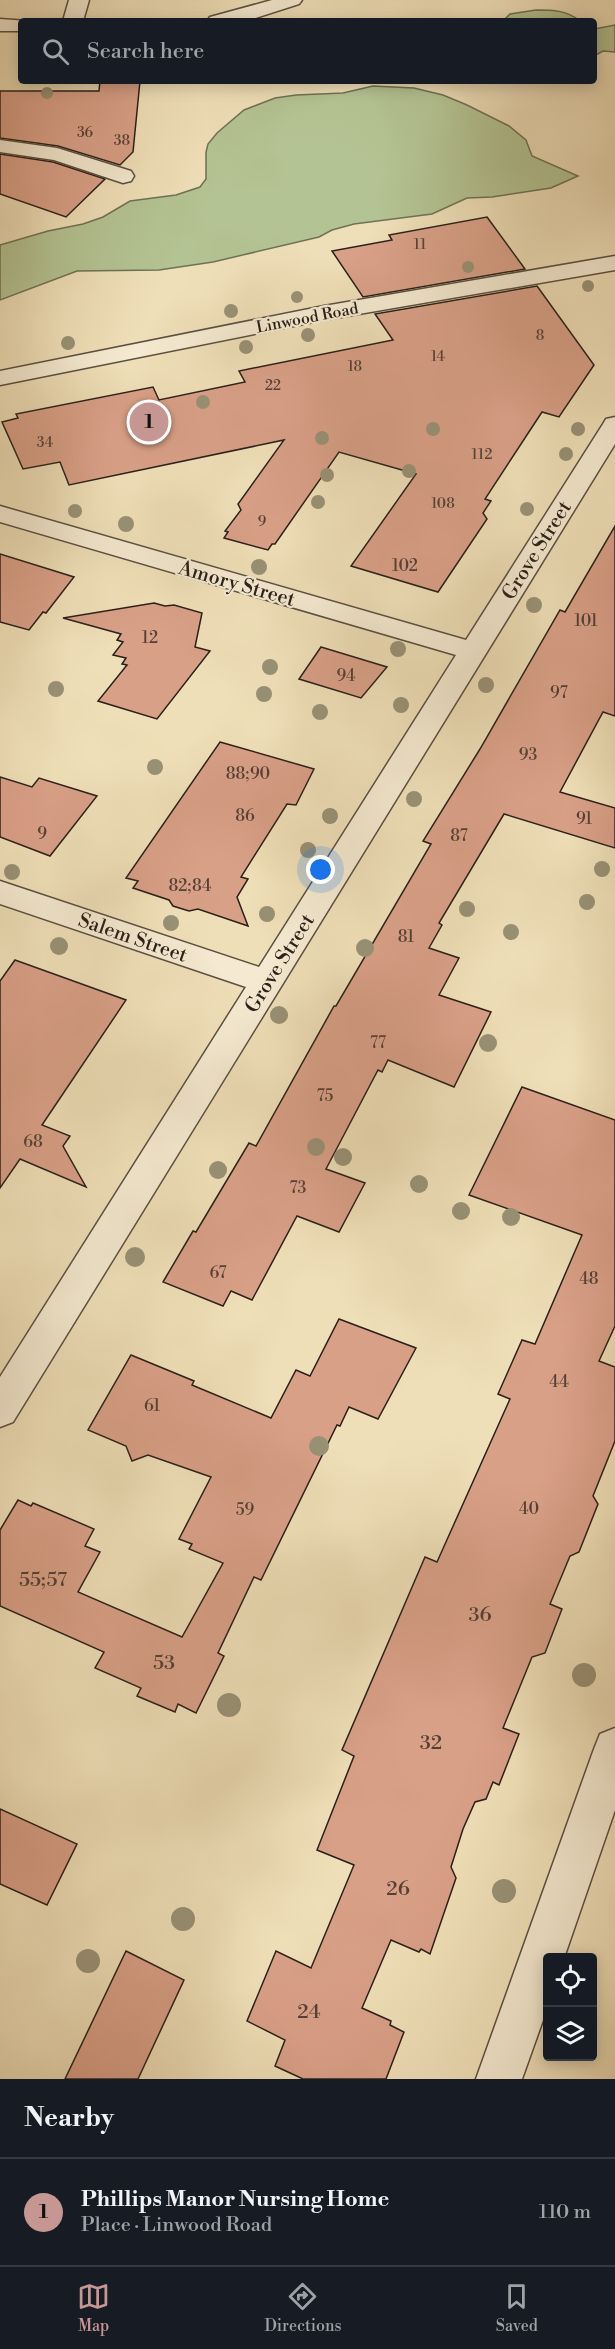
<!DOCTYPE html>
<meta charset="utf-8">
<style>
body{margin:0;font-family:"Libre Bodoni",serif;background:#242831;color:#f1f3f6}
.controls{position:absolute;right:18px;bottom:18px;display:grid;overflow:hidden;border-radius:6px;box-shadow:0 3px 15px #0003}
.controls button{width:54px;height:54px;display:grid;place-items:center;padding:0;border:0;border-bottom:2px solid #363941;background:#171b24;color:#f1f3f6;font:30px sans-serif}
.you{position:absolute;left:321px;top:870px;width:21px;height:21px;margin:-15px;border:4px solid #fff;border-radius:50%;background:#1a73e8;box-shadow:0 0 0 9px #1a73e833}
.badge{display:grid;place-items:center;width:39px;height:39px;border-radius:50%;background:#c59692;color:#111;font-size:20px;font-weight:700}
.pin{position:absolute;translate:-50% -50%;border:3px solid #fff;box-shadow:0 2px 6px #0006}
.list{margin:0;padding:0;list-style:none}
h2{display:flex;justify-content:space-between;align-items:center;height:78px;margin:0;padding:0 24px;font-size:26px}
h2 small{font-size:20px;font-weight:400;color:#9ea1a6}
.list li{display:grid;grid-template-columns:39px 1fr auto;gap:18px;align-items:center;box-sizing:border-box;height:108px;padding:0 24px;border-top:2px solid #363941}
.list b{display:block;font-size:22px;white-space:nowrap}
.list p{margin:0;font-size:20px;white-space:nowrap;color:#9ea1a6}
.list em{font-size:20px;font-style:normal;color:#9ea1a6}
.icon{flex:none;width:33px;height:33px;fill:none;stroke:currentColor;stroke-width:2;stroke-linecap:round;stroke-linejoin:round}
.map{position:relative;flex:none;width:615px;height:2079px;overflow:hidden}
.search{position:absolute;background:#171b24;box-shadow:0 3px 15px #0003;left:18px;right:18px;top:18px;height:66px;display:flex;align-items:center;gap:15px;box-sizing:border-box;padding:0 21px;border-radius:6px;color:#9ea1a6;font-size:22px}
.sheet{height:186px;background:#171b24}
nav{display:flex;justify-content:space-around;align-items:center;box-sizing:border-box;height:84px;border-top:2px solid #363941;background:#171b24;font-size:16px;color:#9ea1a6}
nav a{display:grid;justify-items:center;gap:3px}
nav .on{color:#c59692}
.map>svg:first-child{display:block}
.green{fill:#b4c393;stroke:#6f7256;stroke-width:1.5}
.building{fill:#d9a088;stroke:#2a2019;stroke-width:1.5}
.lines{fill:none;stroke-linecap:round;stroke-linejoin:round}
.minor-casing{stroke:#5b5041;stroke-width:3}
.minor{fill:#f5ead1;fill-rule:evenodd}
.tree{fill:#999175}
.labels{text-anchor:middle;stroke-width:4.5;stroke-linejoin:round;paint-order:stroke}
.far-number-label{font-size:14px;fill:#564035}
.far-street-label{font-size:16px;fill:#2a2019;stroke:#f5ead1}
.number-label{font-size:16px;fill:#564035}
.street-label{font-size:20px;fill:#2a2019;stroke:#f5ead1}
.near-number-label{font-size:20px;fill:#564035}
</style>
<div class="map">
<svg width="615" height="2079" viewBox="0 0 615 2079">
<rect width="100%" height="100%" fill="#efdfb8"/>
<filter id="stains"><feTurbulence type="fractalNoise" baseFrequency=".00333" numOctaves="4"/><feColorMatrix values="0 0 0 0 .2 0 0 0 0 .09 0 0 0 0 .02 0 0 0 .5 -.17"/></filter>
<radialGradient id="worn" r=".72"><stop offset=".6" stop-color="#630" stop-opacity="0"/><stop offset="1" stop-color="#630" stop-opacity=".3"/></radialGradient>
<g class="green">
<path d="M 536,10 C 552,10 567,10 580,21 L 503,21 L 510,14 Z"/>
<path d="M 615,25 L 615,52 L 603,51 L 594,56 L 594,29 Z"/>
<path d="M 373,86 L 414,88 L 443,95 L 467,105 L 509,126 L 526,140 L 532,156 L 578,176 L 551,188 L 492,197 L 467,198 L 432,214 L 354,224 L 332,230 L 319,237 L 213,262 L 159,270 L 77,271 L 0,300 L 0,245 L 48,231 L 83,224 L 103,217 L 130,201 L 176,195 L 200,187 L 206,179 L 206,152 L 208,144 L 217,133 L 244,110 L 275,98 L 296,95 L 343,93 Z"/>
</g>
<g class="building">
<path d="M 100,81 L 140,81 L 133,152 L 120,165 L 58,146 L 0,138 L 0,91 L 99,91 Z"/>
<path d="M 0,154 L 53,162 L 105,179 L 66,217 L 0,194 Z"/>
<path d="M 487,217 L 525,269 L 363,297 L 332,251 L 392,240 L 389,235 Z"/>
<path d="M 537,286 L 594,365 L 559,417 L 542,412 L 485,499 L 491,501 L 483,513 L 487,519 L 438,592 L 351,566 L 416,474 L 339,452 L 275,544 L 272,544 L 268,550 L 224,538 L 228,532 L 225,531 L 241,510 L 238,504 L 284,440 L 69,485 L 60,462 L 23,469 L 2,422 L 18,418 L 16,414 L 153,387 L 159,400 L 245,382 L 239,371 L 393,340 L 375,314 Z"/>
<path d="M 615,526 L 615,716 L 603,712 L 560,792 L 615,808 L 615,848 L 504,814 L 439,923 L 442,925 L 429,948 L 459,958 L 439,995 L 491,1012 L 454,1087 L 388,1060 L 382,1072 L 378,1070 L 326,1169 L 365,1183 L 339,1232 L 297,1216 L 252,1300 L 231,1291 L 223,1306 L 163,1282 L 193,1231 L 196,1232 L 249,1143 L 256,1146 L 334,1006 L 336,1006 L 431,844 L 423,841 L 480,749 L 560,610 L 565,612 Z"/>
<path d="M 0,554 L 74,577 L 46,613 L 43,612 L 29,630 L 0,622 Z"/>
<path d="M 154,603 L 165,606 L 174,605 L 202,613 L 195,647 L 210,651 L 157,719 L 98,701 L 127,665 L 122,664 L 126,658 L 113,655 L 123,642 L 117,640 L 121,634 L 63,618 Z"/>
<path d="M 321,647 L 387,667 L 361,698 L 299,679 Z"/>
<path d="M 220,742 L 314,769 L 296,805 L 287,804 L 241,877 L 248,879 L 237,897 L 248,926 L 198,909 L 189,911 L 173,906 L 169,900 L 133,888 L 138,881 L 126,878 Z"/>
<path d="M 0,777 L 32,787 L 39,778 L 97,796 L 50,856 L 0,837 Z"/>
<path d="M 15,960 L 126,1000 L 42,1125 L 70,1136 L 63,1146 L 86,1187 L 20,1159 L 0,1188 L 0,981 Z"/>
<path d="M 522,1087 L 615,1120 L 615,1326 L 599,1361 L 615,1367 L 615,1441 L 593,1496 L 598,1504 L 579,1552 L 570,1556 L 550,1604 L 562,1609 L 545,1653 L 532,1657 L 503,1728 L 519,1734 L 499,1785 L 493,1782 L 486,1799 L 475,1802 L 463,1829 L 451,1867 L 456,1878 L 430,1954 L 421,1949 L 419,1952 L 391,1940 L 362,2008 L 391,2021 L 390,2025 L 404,2032 L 386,2079 L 303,2079 L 275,2066 L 285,2040 L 247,2021 L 276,1951 L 311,1968 L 354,1865 L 317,1850 L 354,1756 L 342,1750 L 425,1557 L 437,1562 L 510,1399 L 498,1394 L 522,1340 L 535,1344 L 582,1235 L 469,1195 Z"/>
<path d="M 339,1319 L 416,1348 L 378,1419 L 349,1407 L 340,1426 L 337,1425 L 261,1580 L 254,1577 L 218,1653 L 224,1656 L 196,1713 L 178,1704 L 175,1712 L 137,1696 L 141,1688 L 95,1668 L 104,1652 L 0,1606 L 0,1530 L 18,1500 L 31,1506 L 33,1503 L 94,1529 L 85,1546 L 100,1552 L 78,1592 L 182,1637 L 223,1563 L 189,1549 L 192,1544 L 179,1539 L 211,1477 L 148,1455 L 132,1461 L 126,1446 L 88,1430 L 131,1355 L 194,1381 L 192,1385 L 271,1418 L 296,1370 L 310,1376 Z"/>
<path d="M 0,1809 L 77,1844 L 47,1905 L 0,1884 Z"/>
<path d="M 126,1951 L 184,1980 L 138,2079 L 65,2079 Z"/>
</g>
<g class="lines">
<defs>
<g id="minor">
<path d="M 69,0 L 89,0 L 83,21 L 63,21 Z"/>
<path d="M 272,0 L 302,0 L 299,4 L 246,21 L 207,21 L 210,17 Z"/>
<path d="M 0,19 L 28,21 L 21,21 L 21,31 L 0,31 Z"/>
<path d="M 0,140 L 57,148 L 131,171 L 134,176 L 131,181 L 123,183 L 54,160 L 0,152 Z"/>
<path d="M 615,256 L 615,270 L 324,320 L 0,385 L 0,371 L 324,306 Z"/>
<path d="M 615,417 L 615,444 L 13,1422 L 0,1427 L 0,1377 L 246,987 L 0,904 L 0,881 L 259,967 L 456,655 L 0,522 L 0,506 L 466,640 L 603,424 L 606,419 Z"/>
<path d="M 615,1728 L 615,1810 L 564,1958 L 548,1958 L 548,2006 L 522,2079 L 476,2079 L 594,1749 L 600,1734 Z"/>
</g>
</defs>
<use href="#minor" class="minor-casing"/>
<use href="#minor" class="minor"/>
</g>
<g class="tree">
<circle cx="47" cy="93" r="6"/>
<circle cx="468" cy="267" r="6"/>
<circle cx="588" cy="286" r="6"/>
<circle cx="297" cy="297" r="6"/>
<circle cx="231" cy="311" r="7"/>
<circle cx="308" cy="335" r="7"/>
<circle cx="68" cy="343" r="7"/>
<circle cx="246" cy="347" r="7"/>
<circle cx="203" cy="402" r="7"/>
<circle cx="433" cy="429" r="7"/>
<circle cx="578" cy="429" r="7"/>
<circle cx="322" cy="438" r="7"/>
<circle cx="566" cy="454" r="7"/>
<circle cx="409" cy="471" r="7"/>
<circle cx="327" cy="475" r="7"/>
<circle cx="318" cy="502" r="7"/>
<circle cx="527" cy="509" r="7"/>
<circle cx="75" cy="511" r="7"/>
<circle cx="126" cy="524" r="8"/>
<circle cx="259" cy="567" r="8"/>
<circle cx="534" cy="605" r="8"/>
<circle cx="398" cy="649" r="8"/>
<circle cx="270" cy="667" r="8"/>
<circle cx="486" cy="685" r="8"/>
<circle cx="56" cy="689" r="8"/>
<circle cx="264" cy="694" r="8"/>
<circle cx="401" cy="705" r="8"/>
<circle cx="320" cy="712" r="8"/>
<circle cx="155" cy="767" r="8"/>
<circle cx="414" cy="799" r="8"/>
<circle cx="330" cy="816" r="8"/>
<circle cx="308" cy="850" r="8"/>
<circle cx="602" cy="869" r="8"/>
<circle cx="12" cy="872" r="8"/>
<circle cx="587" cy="902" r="8"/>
<circle cx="467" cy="909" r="8"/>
<circle cx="267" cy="914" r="8"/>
<circle cx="171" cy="923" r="8"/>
<circle cx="511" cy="932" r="8"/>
<circle cx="59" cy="946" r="9"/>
<circle cx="365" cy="948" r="9"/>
<circle cx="279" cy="1015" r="9"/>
<circle cx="488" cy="1043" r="9"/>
<circle cx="316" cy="1147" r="9"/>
<circle cx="343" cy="1157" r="9"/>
<circle cx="218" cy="1170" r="9"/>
<circle cx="419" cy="1184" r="9"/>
<circle cx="461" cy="1211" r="9"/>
<circle cx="511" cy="1217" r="9"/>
<circle cx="135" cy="1257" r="10"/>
<circle cx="319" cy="1446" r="10"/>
<circle cx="584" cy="1675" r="12"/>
<circle cx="229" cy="1705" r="12"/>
<circle cx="504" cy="1891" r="12"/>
<circle cx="183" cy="1919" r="12"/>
<circle cx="88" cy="1961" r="12"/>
</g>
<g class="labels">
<g class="far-number-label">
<text x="85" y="137">36</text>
<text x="122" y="145">38</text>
<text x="420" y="249">11</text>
<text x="540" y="340">8</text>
<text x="438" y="361">14</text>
<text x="355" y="371">18</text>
<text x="273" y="390">22</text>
<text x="45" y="447">34</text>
<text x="482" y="459">112</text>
<text x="443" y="508">108</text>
<text x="262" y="526">9</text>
</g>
<g class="far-street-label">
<text transform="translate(307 317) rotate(-11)" y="6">Linwood Road</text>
</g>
<g class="number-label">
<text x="405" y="571">102</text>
<text x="586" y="626">101</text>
<text x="150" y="643">12</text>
<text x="346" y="681">94</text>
<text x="559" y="698">97</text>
<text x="528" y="760">93</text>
<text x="248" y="779">88;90</text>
<text x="245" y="821">86</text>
<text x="584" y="824">91</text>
<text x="42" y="839">9</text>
<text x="459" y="841">87</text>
<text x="190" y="891">82;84</text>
<text x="406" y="942">81</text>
<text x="378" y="1048">77</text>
<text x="325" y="1101">75</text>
<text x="33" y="1147">68</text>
<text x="298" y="1193">73</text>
<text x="218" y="1278">67</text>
<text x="589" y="1284">48</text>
<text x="559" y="1387">44</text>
<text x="152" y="1411">61</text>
<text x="529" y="1514">40</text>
<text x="245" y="1515">59</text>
</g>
<g class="street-label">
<text transform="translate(536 550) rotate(-58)" y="7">Grove Street</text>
<text transform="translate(237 583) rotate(16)" y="7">Amory Street</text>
<text transform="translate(133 937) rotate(19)" y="7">Salem Street</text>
<text transform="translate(279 963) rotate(-58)" y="7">Grove Street</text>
</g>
<g class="near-number-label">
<text x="43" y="1586">55;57</text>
<text x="480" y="1621">36</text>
<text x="164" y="1669">53</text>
<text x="431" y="1749">32</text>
<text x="398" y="1895">26</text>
<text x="309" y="2018">24</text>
</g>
</g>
<rect width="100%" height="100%" filter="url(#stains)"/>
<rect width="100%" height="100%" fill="url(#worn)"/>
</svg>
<div class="controls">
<button><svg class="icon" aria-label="locate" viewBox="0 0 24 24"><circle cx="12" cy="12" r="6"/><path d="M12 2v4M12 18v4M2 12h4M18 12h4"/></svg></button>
<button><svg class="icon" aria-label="layers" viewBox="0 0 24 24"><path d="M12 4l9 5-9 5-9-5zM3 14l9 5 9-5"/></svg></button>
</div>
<div class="you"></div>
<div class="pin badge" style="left:149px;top:422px">1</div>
<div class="search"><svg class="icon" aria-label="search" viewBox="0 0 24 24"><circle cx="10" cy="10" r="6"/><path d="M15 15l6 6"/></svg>Search here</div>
</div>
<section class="sheet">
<h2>Nearby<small></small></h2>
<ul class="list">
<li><span class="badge">1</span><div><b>Phillips Manor Nursing Home</b><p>Place · Linwood Road</p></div><em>110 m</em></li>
</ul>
</section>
<nav>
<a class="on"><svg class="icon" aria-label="map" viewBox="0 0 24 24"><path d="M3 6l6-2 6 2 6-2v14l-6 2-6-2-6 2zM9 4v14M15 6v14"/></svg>Map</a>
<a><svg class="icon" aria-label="directions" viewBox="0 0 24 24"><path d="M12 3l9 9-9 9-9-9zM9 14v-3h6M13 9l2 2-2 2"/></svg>Directions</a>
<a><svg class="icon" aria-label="saved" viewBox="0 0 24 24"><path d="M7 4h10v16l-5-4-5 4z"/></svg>Saved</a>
</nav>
